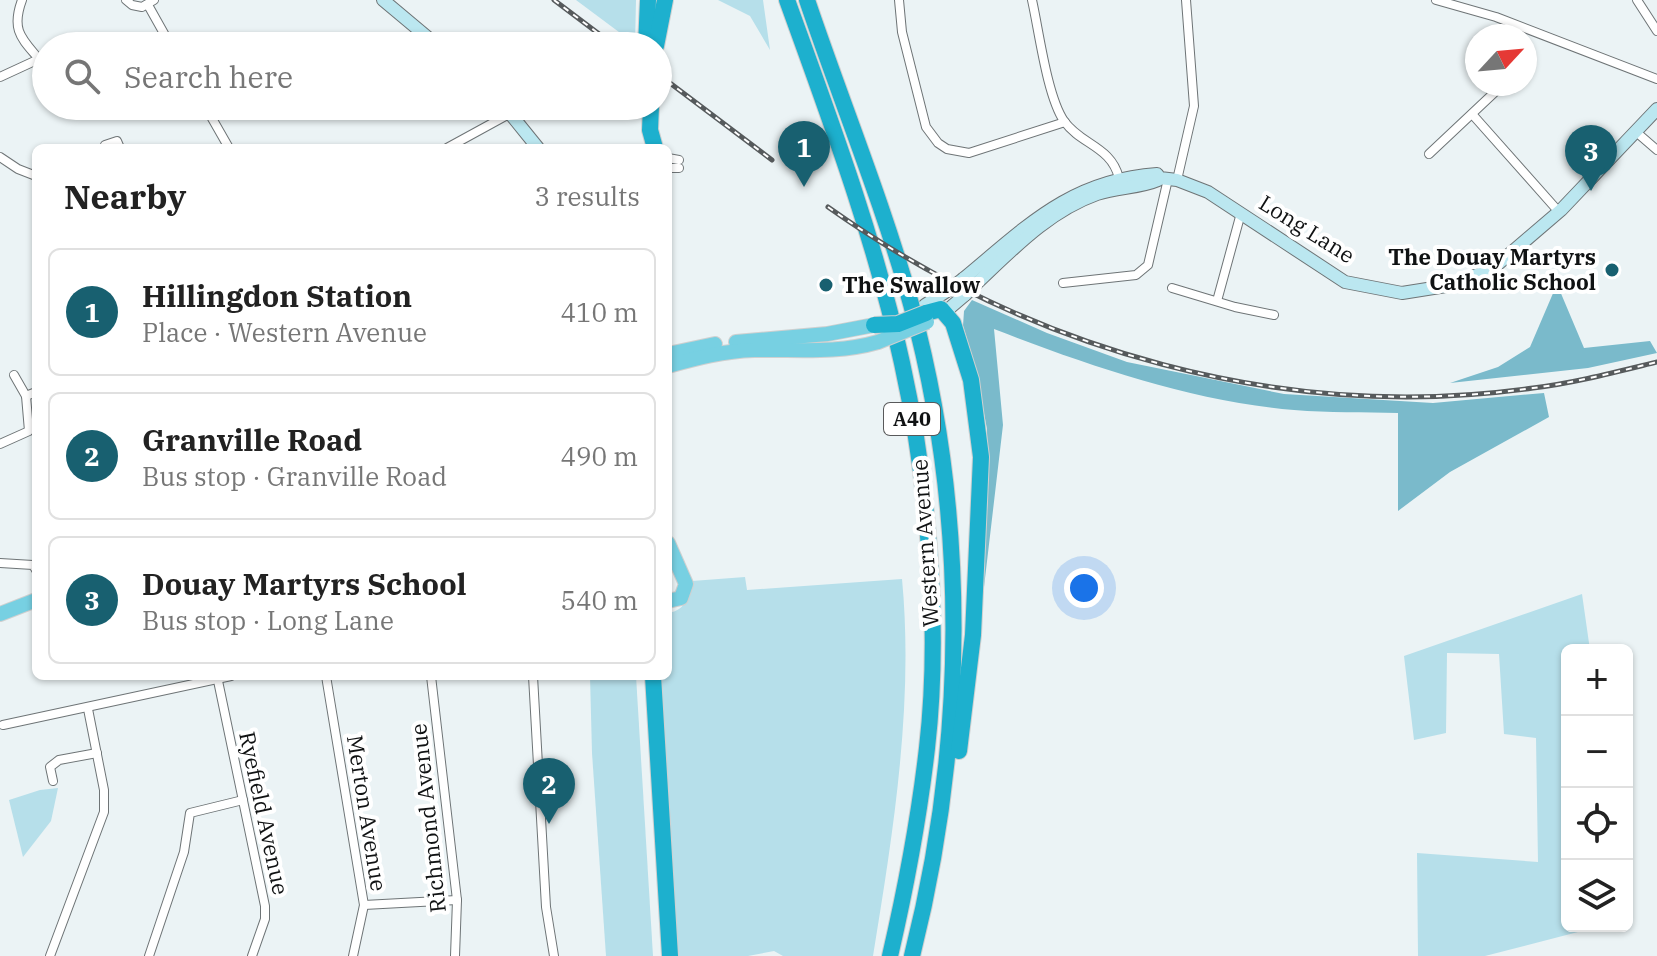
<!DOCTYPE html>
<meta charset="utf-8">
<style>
body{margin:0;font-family:"IBM Plex Serif",serif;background:#f6f6f6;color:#222}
.controls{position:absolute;right:24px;bottom:24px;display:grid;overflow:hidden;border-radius:12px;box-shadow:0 2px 6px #0004}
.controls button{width:72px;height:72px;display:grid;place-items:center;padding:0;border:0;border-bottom:2px solid #e0e0e0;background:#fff;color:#222;font:40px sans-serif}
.compass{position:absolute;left:1465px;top:24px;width:72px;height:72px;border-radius:50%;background:#fff;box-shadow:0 2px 6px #0004;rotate:64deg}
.you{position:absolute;left:1084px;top:588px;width:28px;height:28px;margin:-20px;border:6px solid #fff;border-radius:50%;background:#1a73e8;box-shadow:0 0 0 12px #1a73e833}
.badge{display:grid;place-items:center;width:52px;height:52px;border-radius:50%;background:#186070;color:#fff;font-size:26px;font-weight:700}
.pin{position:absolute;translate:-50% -66px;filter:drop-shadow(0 2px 4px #0008)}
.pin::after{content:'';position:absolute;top:42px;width:28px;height:24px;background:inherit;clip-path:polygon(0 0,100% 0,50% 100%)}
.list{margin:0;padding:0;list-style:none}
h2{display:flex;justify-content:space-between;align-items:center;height:104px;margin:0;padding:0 32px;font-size:34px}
h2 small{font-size:26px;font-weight:400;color:#767676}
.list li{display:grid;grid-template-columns:52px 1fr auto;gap:24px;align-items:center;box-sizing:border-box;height:128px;margin:0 16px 16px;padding:0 16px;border:2px solid #e0e0e0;border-radius:12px}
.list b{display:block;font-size:30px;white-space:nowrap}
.list p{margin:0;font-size:26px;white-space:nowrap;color:#767676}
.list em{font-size:26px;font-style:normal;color:#767676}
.icon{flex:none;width:44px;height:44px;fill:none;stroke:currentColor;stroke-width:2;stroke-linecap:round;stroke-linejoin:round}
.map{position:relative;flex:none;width:1657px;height:956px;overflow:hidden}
.search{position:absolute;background:#fff;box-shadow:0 2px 6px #0004;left:32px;top:32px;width:640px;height:88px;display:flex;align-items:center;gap:20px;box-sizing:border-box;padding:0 28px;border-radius:44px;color:#767676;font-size:30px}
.panel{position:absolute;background:#fff;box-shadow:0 2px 6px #0004;left:32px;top:144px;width:640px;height:536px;border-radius:12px}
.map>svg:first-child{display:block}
.green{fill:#b6dfea}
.forest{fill:#7abacb}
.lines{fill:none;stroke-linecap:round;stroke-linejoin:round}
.street-casing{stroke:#6e7476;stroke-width:10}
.secondary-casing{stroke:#6e7476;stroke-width:14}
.primary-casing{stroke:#cfd0d0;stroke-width:16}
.highway-casing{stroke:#cfd0d0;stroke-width:18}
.street{stroke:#fff;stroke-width:8}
.secondary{stroke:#bbe7f0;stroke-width:12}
.primary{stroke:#77d0e2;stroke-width:14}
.highway{stroke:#1db0ce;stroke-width:16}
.rail-casing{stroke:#565a5c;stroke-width:5}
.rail{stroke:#fff;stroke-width:2;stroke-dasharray:6;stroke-linecap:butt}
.secondary-bridge-casing{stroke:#6e7476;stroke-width:14;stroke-linecap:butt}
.primary-bridge-casing{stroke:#cfd0d0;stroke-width:16;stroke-linecap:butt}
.highway-bridge-casing{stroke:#cfd0d0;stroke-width:18;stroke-linecap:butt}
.secondary-bridge{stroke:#bbe7f0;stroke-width:12}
.primary-bridge{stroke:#77d0e2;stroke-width:14}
.highway-bridge{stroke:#1db0ce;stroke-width:16}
.poi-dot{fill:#186070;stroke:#fff;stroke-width:3}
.labels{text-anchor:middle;stroke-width:8;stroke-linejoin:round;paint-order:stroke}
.shield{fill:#fff;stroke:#58595a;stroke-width:2}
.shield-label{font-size:20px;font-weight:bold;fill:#101213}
.street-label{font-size:22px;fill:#101213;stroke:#fff}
.poi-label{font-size:22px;font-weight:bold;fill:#101213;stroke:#fff;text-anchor:end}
</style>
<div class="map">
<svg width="1657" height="956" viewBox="0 0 1657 956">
<rect width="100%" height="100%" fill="#ebf3f5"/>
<g class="green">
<path d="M 576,0 L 636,0 L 635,44 Z"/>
<path d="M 718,0 L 763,0 L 770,50 L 750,16 Z"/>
<path d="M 745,577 L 747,590 L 902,579 C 914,704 893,833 873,956 L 783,956 L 774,951 L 748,956 L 677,956 L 658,676 L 668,676 L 668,613 C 687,610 687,597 692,581 Z"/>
<path d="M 1582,594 L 1590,650 L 1567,650 L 1567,926 L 1601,926 L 1485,956 L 1418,956 L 1417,853 L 1538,862 L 1536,738 L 1504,734 L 1499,654 L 1447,653 L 1446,733 L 1414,740 L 1404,656 Z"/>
<path d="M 590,676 L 636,676 L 653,956 L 606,956 L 592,753 Z"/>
<path d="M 58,788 L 51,821 L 23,857 L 9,800 L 40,790 Z"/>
</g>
<g class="forest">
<path d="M 1557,284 L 1584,348 L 1650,341 L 1657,353 L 1588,368 L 1450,383 L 1498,367 L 1530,347 Z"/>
<path d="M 972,300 L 1047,333 L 1127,362 L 1284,394 L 1433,403 L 1544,393 L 1549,417 L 1450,472 L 1398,511 L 1398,413 C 1364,412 1329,413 1294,410 C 1191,401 1090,366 994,329 L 1003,425 L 978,638 L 988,495 L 987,429 L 974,362 L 963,326 L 964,311 Z"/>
</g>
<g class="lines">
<defs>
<g id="street">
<path d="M 22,0 C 9,35 26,41 46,68"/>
<path d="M 126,0 L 132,5 L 142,7 L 154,0"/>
<path d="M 899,0 L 902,32 L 926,127 L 938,143 L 947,149 L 969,153 L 1065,122"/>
<path d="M 1032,0 C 1039,31 1047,96 1064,121 C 1081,145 1111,146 1119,178"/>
<path d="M 1436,0 L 1496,17 L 1657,79"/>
<path d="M 1637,0 L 1657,31"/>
<path d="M 148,5 L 171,46"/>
<path d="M 408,46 L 424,34"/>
<path d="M 0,77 L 39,59"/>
<path d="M 205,106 L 229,148"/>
<path d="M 323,113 L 333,106"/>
<path d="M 1472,114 L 1559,212"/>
<path d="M 1635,131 L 1657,150"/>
<path d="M 105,145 L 117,141 L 120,148"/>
<path d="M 447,148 L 511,113"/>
<path d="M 1429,154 L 1496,91"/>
<path d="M 0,157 L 18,169 L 36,176"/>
<path d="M 668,158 L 679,160"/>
<path d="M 668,168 L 679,168"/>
<path d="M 1177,180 L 1194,106 L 1186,0"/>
<path d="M 1063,283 L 1136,275 L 1148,265 L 1168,179"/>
<path d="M 1172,288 L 1235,307 L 1274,315"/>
<path d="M 1217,301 L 1241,213"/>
<path d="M 14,375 L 26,396"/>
<path d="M 0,444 L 29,431 L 26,396 L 36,392"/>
<path d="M 0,563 L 33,565 L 36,570"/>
<path d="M 217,676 L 265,906 L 265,919 L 252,956"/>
<path d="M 326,676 L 364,905 L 353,956"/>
<path d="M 431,676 L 457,900 L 455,956"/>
<path d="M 533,676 L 546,907 L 554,956"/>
<path d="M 3,725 L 231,676"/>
<path d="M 53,781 L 50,767 L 59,760 L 97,753"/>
<path d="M 364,905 L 457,900"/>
<path d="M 50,956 L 104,812 L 104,790 L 88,709"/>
<path d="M 149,956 L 184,852 L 190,813 L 243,800"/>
</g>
<g id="secondary">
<path d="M 383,0 L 438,46"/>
<path d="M 504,106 L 538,148"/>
<path d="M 963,279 C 1026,227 1070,180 1157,174 L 1160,178 L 1177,180 L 1208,192 L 1345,282 L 1402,293 L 1446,286 L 1491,270 L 1561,210 L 1657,109"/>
<path d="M 977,283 C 1013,249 1049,211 1097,194 C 1117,187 1140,188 1158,180"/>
<path d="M 925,305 L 947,291"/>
<path d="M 945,312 L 965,295"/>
</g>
<g id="primary">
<path d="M 736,342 L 827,334 L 874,325"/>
<path d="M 668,354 L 715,344"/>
<path d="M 668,366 C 697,358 723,351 754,350 C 796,349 837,354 878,342"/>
<path d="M 668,543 L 686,584 L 681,598 L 668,601"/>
<path d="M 0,614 L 36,600"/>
</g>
<g id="highway">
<path d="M 787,0 C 830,119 875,239 902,363 C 928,481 941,628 927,748 C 919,818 906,887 890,956"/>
<path d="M 807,0 C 841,101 882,200 911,304 C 969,517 966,743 912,956"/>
<path d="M 646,46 L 648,0"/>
<path d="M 656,46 L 665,0"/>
<path d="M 651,106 L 650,130 L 655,148"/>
<path d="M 926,313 L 941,309 L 953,323 L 971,380 L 981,457 L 973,635 L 959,751"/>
<path d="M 653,676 L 670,956"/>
</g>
</defs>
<use href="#street" class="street-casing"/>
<use href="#secondary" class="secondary-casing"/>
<use href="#primary" class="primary-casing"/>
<use href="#highway" class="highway-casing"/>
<use href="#street" class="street"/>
<use href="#secondary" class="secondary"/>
<use href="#primary" class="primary"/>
<use href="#highway" class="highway"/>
<defs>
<g id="rail">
<path d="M 554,0 L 615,46"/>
<path d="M 658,74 L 772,160"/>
<path d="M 828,207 C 1031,351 1284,423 1533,388 C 1574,383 1616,372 1657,362"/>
</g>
</defs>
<use href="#rail" class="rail-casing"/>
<use href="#rail" class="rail"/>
<defs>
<g id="secondary-bridge">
<path d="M 947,291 L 963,279"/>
<path d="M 965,295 L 977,283"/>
</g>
<path id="primary-bridge" d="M 878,342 L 927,322"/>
<path id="highway-bridge" d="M 874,325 L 898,324 L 926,313"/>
</defs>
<use href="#secondary-bridge" class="secondary-bridge-casing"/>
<use href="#primary-bridge" class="primary-bridge-casing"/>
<use href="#highway-bridge" class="highway-bridge-casing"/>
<use href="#secondary-bridge" class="secondary-bridge"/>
<use href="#primary-bridge" class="primary-bridge"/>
<use href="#highway-bridge" class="highway-bridge"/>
</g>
<g class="poi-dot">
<circle cx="1612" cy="270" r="8"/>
<circle cx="826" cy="285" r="8"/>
</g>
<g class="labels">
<rect class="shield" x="884" y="403" width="56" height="32" rx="6"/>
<g class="shield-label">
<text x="912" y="426">A40</text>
</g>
<g class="street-label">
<text transform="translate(1307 229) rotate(32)" y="8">Long Lane</text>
<text transform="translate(925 543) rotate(-94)" y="8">Western Avenue</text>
<text transform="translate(264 813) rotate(78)" y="8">Ryefield Avenue</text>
<text transform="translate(367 813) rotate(81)" y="8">Merton Avenue</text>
<text transform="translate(428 818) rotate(-96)" y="8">Richmond Avenue</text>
</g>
<g class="poi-label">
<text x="1596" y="265">The Douay Martyrs<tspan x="1596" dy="25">Catholic School</tspan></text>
<text x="842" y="293" text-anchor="start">The Swallow</text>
</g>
</g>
</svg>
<div class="controls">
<button>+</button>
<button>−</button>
<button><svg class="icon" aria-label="locate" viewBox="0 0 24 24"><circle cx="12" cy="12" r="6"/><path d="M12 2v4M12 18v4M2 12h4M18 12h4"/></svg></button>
<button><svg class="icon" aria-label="layers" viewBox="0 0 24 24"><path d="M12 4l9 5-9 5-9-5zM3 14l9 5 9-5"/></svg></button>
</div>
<svg class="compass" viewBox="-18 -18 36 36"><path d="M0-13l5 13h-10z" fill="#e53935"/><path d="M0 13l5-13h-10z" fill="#767676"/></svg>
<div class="you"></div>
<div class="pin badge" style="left:804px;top:187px">1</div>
<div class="pin badge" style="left:549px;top:824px">2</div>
<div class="pin badge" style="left:1591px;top:191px">3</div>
<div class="search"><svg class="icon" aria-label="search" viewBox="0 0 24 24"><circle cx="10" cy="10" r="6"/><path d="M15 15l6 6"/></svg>Search here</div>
<section class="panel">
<h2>Nearby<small>3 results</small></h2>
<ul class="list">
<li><span class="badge">1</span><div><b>Hillingdon Station</b><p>Place · Western Avenue</p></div><em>410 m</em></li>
<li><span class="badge">2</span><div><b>Granville Road</b><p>Bus stop · Granville Road</p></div><em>490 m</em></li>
<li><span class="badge">3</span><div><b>Douay Martyrs School</b><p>Bus stop · Long Lane</p></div><em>540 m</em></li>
</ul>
</section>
</div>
